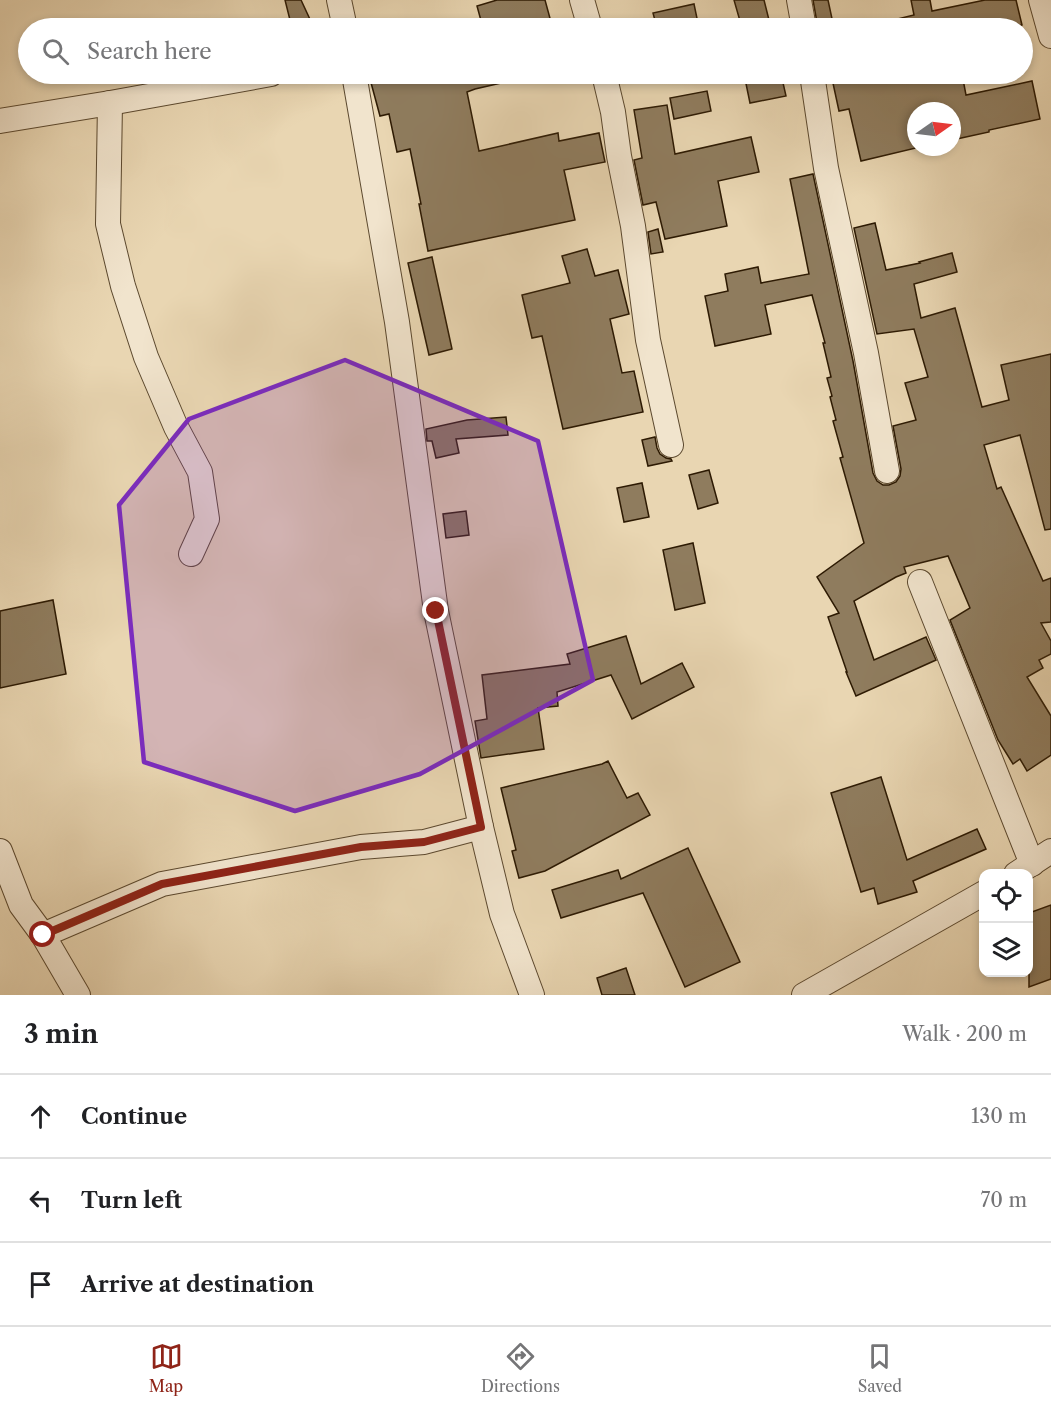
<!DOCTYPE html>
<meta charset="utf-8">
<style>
body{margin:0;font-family:"Libre Caslon Text",serif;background:#f2f2f2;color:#202124}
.controls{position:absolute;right:18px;bottom:18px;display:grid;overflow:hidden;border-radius:12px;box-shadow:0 3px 9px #0003}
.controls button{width:54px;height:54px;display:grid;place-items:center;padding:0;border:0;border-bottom:2px solid #e0e0e0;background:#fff;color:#202124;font:30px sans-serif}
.compass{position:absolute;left:907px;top:102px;width:54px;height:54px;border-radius:50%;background:#fff;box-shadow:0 3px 9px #0003;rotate:76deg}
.stop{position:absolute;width:18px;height:18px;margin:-14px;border:4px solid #8f2418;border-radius:50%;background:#fff}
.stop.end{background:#8f2418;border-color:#fff;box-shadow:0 2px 6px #0008}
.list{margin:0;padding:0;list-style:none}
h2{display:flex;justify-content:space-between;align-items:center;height:78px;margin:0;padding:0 24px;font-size:26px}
h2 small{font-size:20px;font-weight:400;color:#757577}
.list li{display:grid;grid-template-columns:39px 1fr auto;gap:18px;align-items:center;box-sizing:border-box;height:84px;padding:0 24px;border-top:2px solid #e0e0e0}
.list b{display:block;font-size:22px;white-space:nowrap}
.list em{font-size:20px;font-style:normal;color:#757577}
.icon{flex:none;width:33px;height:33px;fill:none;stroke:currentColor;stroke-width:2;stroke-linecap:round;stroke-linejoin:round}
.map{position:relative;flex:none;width:1051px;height:995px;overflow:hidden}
.search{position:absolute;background:#fff;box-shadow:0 3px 9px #0003;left:18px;right:18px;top:18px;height:66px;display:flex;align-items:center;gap:15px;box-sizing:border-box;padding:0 21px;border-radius:33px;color:#757577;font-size:22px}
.sheet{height:330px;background:#fff}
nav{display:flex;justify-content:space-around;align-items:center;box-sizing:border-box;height:84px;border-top:2px solid #e0e0e0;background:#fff;font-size:16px;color:#757577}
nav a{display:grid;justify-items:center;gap:3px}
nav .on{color:#8f2418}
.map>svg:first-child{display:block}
.building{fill:#8f7c5e;stroke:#2d1a03;stroke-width:1.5}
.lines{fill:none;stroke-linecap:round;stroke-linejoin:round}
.minor-casing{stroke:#5c492f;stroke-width:26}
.minor{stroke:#f1e4cd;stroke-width:24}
.route{stroke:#8f2418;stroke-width:8}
.marked{fill:#7b2cbf;fill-opacity:0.2;stroke:#7b2cbf;stroke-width:4.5;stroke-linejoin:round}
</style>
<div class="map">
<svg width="1051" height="995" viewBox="0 0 1051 995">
<rect width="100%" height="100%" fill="#e9d6b2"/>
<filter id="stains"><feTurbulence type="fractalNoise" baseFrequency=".00333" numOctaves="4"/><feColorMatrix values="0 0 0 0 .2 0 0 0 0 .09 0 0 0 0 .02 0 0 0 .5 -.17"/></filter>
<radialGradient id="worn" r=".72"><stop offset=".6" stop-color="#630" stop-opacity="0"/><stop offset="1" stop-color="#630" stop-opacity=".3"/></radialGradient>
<g class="building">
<path d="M 285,0 L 301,0 L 314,28 L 293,28 L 290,20 Z"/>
<path d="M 497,0 L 545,0 L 551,22 L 530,28 L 483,28 L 477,6 Z"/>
<path d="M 734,0 L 764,0 L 771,28 L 742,28 Z"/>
<path d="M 813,0 L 828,0 L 834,28 L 818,28 Z"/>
<path d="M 911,0 L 930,0 L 932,11 L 985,0 L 1016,0 L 1022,25 L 1009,28 L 889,28 L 889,21 L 914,15 Z"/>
<path d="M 694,4 L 699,28 L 657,28 L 653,13 Z"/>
<path d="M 390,74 L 509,74 L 510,81 L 475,89 L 467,92 L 479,151 L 558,133 L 559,141 L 599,133 L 605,162 L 564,170 L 575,220 L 428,251 L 419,204 L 421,204 L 410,149 L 397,152 L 389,114 L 380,116 L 370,79 Z"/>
<path d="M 744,74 L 781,74 L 786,96 L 750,103 Z"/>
<path d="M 831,74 L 962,74 L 966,95 L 1032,81 L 1040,119 L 989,130 L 989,132 L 952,140 L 952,111 L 916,111 L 916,148 L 861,161 L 849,109 L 839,111 Z"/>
<path d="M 707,91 L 711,111 L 674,119 L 670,98 Z"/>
<path d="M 667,105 L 675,154 L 751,137 L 759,172 L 718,181 L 727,226 L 665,239 L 656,202 L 643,205 L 634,160 L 642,158 L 634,110 Z"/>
<path d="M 813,174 L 853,361 L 873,473 L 877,481 L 883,485 L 889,485 L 896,482 L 900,476 L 901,469 L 893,426 L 916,420 L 905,383 L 928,377 L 914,329 L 877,334 L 854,228 L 875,223 L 886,270 L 920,263 L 919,262 L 952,253 L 957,272 L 914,284 L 921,318 L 955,308 L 982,407 L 1009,400 L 1001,365 L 1051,354 L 1051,529 L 1045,530 L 1020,435 L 984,445 L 997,489 L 1001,487 L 1043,581 L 1051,578 L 1051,622 L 1041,623 L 1051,641 L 1051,654 L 1039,660 L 1043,668 L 1027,677 L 1051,716 L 1051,755 L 1027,771 L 1020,759 L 1013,764 L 998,740 L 950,620 L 970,608 L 948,556 L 904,567 L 906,573 L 896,577 L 854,601 L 874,660 L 926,637 L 936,660 L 856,696 L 846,672 L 847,672 L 828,617 L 839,613 L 817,577 L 864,543 L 840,458 L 843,457 L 833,421 L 836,420 L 830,397 L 832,396 L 827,378 L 831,377 L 823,343 L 825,343 L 812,295 L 765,305 L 771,334 L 715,346 L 705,296 L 728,291 L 725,274 L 758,267 L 761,283 L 809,274 L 790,179 Z"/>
<path d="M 658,229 L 663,252 L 651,254 L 648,232 Z"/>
<path d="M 587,249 L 595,276 L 618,270 L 629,314 L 610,319 L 622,373 L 634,371 L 643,412 L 563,429 L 542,336 L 532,338 L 522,295 L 570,283 L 562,256 Z"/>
<path d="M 432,257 L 452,349 L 429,355 L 408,263 Z"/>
<path d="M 506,417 L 508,435 L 456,439 L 459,453 L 436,458 L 432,441 L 427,441 L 426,429 L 467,420 Z"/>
<path d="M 655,437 L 657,448 L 660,454 L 666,458 L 671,459 L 672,461 L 648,466 L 642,440 Z"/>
<path d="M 709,470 L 718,503 L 698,509 L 689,475 Z"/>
<path d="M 642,483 L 649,517 L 624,522 L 617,488 Z"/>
<path d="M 466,511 L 469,535 L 446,538 L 443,514 Z"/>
<path d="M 693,543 L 705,603 L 675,610 L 663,550 Z"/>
<path d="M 53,600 L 66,674 L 0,688 L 0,611 Z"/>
<path d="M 626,636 L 641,684 L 682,663 L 694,687 L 632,719 L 611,675 L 557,692 L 558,706 L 538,708 L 544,749 L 481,758 L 475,721 L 487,719 L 482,675 L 570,664 L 567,654 Z"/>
<path d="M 608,761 L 627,798 L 638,793 L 650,815 L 545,871 L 519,878 L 512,851 L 516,850 L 501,788 L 602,764 Z"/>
<path d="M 881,777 L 907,860 L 977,829 L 986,849 L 913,881 L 917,892 L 878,904 L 874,888 L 861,892 L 831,793 Z"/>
<path d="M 688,848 L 740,962 L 685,987 L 643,893 L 561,918 L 552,890 L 618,870 L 621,879 Z"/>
<path d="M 1051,905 L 1051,979 L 1029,987 L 1029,913 Z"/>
<path d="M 626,968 L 635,995 L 602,995 L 597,978 Z"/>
</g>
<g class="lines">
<defs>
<g id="minor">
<path d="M 339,0 L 345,28"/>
<path d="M 582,0 L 590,28"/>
<path d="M 799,0 L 804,28"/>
<path d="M 1041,0 L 1051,36"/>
<path d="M 354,74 L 397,322 L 436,611 L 481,827 L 502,914 L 532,995"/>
<path d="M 604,74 L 613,112 L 619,156 L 633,226 L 648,340 L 671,445"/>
<path d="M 812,74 L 826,168 L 866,353 L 887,471"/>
<path d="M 110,103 L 108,224 L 123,286 L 146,357 L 176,427 L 200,472 L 207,519 L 191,554"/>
<path d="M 0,121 L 110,103 L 271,74"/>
<path d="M 920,582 L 1032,864"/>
<path d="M 0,851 L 21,905 L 43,935 L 78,995"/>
<path d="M 1016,874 L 1051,851"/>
<path d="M 43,935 L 162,884 L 361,847 L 424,842 L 481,827"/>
<path d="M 804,995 L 984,893"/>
</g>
</defs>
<use href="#minor" class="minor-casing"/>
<use href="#minor" class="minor"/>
</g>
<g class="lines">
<path class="route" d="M 43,935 L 162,884 L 361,847 L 424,842 L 481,827 L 436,611"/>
</g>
<path class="marked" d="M 345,360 L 538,441 L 593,680 L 420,774 L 295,811 L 144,762 L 119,505 L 189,419 Z"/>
<rect width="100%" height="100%" filter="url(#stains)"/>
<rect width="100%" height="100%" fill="url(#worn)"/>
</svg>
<div class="controls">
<button><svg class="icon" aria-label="locate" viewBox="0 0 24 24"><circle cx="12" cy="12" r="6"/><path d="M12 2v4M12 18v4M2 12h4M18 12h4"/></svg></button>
<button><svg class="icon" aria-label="layers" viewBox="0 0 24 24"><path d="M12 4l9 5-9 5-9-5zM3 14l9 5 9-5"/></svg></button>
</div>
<svg class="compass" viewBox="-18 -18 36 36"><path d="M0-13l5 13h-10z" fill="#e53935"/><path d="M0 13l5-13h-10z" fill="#757577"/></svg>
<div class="stop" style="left:43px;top:935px"></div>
<div class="stop end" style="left:436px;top:611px"></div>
<div class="search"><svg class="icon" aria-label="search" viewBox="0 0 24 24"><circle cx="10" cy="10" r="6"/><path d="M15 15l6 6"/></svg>Search here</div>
</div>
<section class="sheet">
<h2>3 min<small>Walk · 200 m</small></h2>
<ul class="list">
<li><svg class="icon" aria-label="ahead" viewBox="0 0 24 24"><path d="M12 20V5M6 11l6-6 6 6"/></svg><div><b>Continue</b></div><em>130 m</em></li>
<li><svg class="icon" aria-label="left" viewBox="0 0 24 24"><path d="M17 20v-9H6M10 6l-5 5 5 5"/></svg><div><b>Turn left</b></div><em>70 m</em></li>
<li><svg class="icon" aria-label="arrive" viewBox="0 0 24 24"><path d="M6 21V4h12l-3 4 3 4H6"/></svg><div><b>Arrive at destination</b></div></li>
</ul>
</section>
<nav>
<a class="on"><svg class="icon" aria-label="map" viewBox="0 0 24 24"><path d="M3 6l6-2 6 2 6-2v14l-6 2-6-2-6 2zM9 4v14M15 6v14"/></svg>Map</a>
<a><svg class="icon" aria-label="directions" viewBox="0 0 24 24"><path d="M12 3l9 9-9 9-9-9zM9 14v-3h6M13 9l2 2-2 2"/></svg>Directions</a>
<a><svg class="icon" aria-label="saved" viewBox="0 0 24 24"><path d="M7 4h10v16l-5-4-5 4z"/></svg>Saved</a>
</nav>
